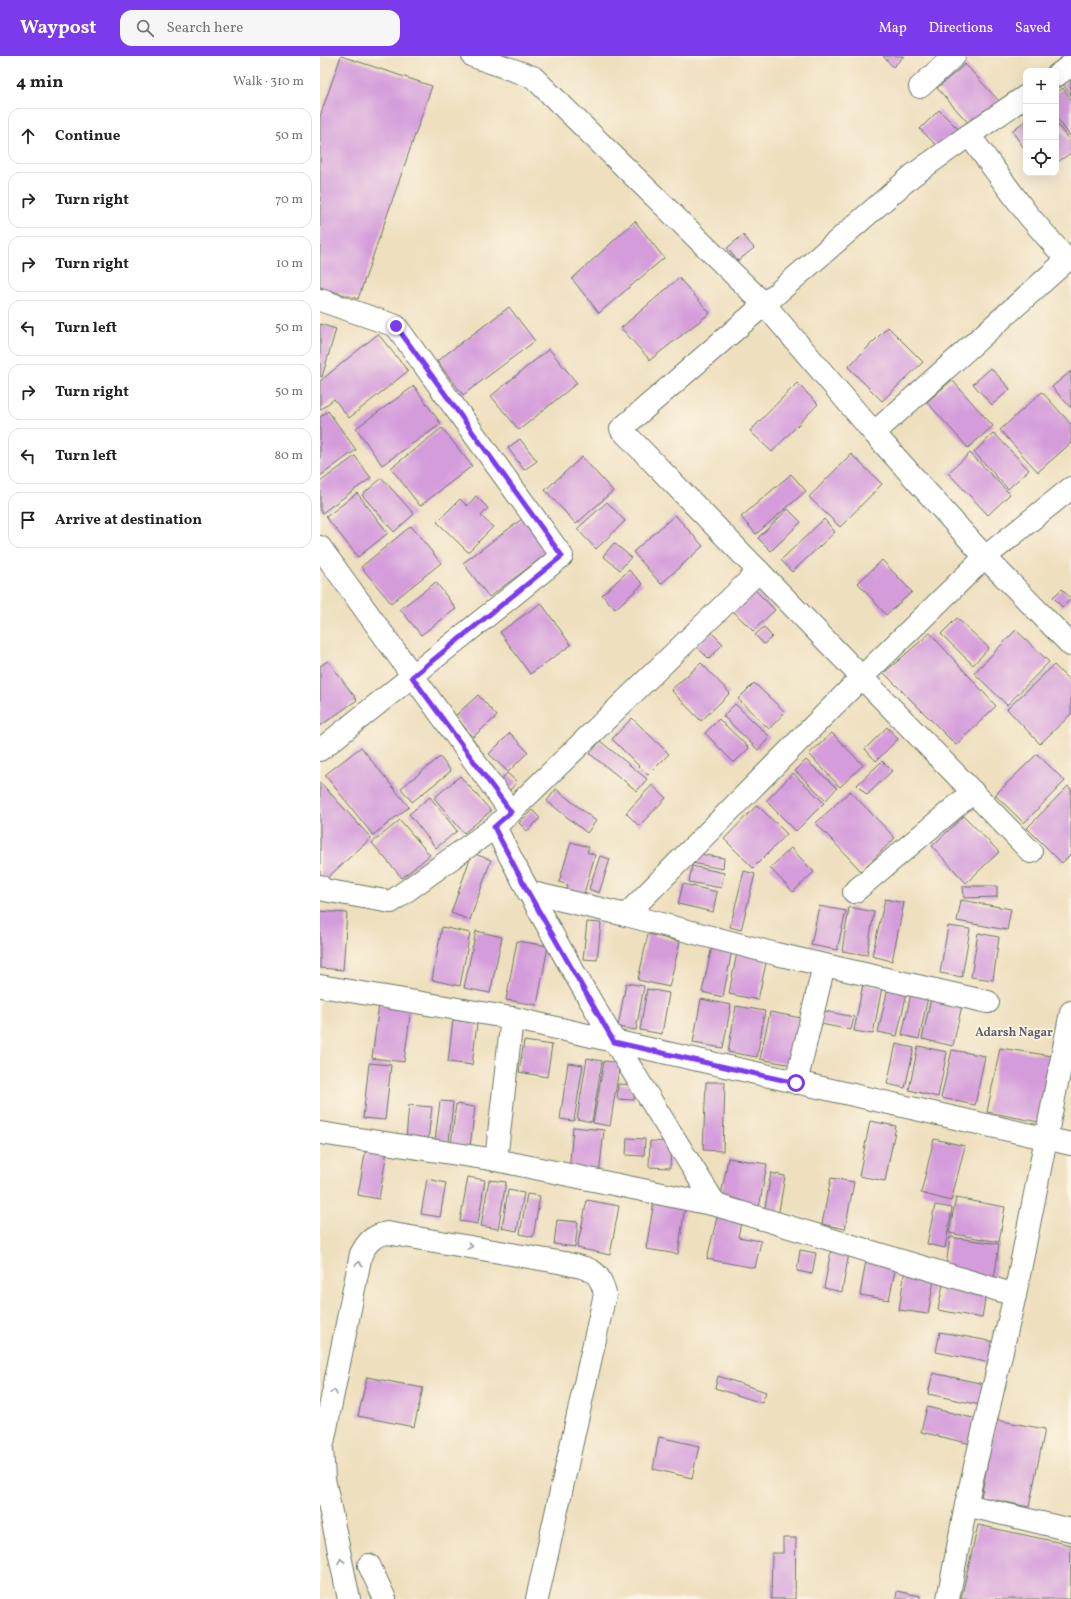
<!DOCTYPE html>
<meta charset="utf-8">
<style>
body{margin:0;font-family:Vollkorn,serif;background:#f6f6f6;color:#222}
.controls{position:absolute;right:12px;top:12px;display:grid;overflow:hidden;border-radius:8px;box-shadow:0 4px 16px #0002}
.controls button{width:36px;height:36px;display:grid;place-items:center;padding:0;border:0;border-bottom:1px solid #e0e0e0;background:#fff;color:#222;font:20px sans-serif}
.stop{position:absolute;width:12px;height:12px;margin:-9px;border:3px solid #7c3aed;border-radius:50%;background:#fff}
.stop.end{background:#7c3aed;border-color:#fff;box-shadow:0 1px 4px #0008}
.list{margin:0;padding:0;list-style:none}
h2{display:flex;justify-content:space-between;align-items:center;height:52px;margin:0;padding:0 16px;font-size:17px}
h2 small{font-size:13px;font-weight:400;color:#767676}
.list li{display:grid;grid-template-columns:26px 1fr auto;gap:12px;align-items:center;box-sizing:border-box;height:56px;margin:0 8px 8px;padding:0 8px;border:1px solid #e0e0e0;border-radius:12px}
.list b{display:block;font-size:15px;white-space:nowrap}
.list em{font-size:13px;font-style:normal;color:#767676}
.icon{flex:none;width:22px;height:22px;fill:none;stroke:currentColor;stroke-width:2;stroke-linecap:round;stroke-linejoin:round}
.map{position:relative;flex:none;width:751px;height:1543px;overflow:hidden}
header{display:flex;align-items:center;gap:24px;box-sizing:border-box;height:56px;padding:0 20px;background:#7c3aed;color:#fff}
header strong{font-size:19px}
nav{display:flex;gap:22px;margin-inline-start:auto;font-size:14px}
.search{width:280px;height:36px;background:#f6f6f6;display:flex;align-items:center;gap:10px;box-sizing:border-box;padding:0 14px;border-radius:12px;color:#767676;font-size:15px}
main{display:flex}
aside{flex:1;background:#fff}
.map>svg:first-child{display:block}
.building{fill:#d49cdb}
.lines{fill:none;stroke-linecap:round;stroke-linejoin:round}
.minor-casing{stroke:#677664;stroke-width:24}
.minor{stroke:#fff;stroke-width:22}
.oneway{stroke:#8f9e9a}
.route{stroke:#7c3aed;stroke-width:5}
.labels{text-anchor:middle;stroke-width:3;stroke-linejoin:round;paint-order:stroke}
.neighbourhood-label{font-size:12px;font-weight:bold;fill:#5e5e6e;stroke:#fcf5e5}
</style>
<header>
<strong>Waypost</strong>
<div class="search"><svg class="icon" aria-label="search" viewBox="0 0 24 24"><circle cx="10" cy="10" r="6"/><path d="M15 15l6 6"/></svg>Search here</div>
<nav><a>Map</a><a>Directions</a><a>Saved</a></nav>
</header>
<main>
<aside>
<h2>4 min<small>Walk · 310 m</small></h2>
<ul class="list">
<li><svg class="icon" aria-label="ahead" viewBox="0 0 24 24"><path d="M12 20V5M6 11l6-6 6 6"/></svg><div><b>Continue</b></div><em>50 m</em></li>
<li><svg class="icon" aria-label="right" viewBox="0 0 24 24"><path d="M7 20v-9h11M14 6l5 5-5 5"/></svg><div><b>Turn right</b></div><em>70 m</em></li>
<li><svg class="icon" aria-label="right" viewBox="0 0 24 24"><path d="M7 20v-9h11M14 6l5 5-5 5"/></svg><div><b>Turn right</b></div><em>10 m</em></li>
<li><svg class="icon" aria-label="left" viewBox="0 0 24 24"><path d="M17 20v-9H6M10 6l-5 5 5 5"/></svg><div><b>Turn left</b></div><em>50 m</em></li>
<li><svg class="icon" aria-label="right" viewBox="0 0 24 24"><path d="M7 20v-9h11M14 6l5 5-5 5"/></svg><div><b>Turn right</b></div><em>50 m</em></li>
<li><svg class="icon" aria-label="left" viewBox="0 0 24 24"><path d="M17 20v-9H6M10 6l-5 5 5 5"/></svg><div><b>Turn left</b></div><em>80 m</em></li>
<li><svg class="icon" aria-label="arrive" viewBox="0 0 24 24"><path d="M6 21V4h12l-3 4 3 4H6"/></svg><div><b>Arrive at destination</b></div></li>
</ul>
</aside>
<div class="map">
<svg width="751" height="1543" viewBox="0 0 751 1543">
<rect width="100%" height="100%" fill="#fcf5e5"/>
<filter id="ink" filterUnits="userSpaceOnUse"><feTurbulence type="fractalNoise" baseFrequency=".025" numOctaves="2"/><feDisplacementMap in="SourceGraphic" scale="8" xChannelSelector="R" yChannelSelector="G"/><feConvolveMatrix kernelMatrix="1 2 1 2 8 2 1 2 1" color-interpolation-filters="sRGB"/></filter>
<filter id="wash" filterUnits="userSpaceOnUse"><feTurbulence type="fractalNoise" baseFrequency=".012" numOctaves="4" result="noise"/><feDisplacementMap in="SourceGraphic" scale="16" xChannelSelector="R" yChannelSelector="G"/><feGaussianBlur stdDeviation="0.9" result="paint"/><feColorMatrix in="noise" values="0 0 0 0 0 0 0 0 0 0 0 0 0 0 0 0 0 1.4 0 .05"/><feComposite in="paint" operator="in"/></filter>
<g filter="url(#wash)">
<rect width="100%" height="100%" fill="#eedfbe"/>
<g id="blocks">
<g class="building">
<path d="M 21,0 L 112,30 L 38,243 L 0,231 L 0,60 Z"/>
<path d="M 563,0 L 584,0 L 573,11 Z"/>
<path d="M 645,8 L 679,45 L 651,70 L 617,32 Z"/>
<path d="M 751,23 L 751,39 L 743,28 Z"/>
<path d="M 743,32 L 751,43 L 751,81 L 736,61 L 736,37 Z"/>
<path d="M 619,54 L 639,74 L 620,93 L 600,73 Z"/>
<path d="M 706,64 L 706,95 L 692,75 Z"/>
<path d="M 736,66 L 751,87 L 751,97 L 736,107 Z"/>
<path d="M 315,165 L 344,202 L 279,257 L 252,223 Z"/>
<path d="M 423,179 L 434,192 L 418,205 L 407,192 Z"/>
<path d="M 359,222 L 390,257 L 330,304 L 301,272 Z"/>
<path d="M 189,251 L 215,285 L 143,339 L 117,305 Z"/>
<path d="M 0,268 L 16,273 L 2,321 L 0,320 Z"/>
<path d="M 568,271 L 603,306 L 562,345 L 528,311 Z"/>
<path d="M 58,278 L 88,315 L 29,362 L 14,343 L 0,354 L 0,325 Z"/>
<path d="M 229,293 L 257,327 L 199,374 L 171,340 Z"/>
<path d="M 671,312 L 690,333 L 672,349 L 653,328 Z"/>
<path d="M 751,315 L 751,352 L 732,331 Z"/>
<path d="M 632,324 L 673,370 L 648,392 L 607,346 Z"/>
<path d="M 477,327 L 498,348 L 452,396 L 430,375 Z"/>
<path d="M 94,330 L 121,368 L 62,409 L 36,372 Z"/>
<path d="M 722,336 L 751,368 L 751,387 L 718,416 L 680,374 Z"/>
<path d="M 8,355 L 36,394 L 0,420 L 0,361 Z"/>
<path d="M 122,372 L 152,410 L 100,450 L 71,412 Z"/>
<path d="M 674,377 L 709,414 L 688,433 L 654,396 Z"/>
<path d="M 200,383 L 217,405 L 204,414 L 188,392 Z"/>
<path d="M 650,397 L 690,438 L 668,459 L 628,417 Z"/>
<path d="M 531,398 L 562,428 L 520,471 L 489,441 Z"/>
<path d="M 35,400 L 51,422 L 2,457 L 0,453 L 0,426 Z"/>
<path d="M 262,401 L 293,435 L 256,468 L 225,434 Z"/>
<path d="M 471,418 L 486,435 L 436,478 L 421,461 Z"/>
<path d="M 62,422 L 94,458 L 74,476 L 42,439 Z"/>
<path d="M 37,437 L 68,477 L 38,501 L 6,461 Z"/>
<path d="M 156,440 L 168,452 L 161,460 L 173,471 L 148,496 L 117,466 L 140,443 L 147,450 Z"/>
<path d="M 287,446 L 305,465 L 276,493 L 257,473 Z"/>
<path d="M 468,453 L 481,466 L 451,495 L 438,482 Z"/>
<path d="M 355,459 L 383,490 L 341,528 L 313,496 Z"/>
<path d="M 206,460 L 232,494 L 169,541 L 143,507 Z"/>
<path d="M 504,463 L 515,476 L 472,516 L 461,504 Z"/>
<path d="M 91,470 L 121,507 L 71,547 L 41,511 Z"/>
<path d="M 294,487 L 311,501 L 300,514 L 283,500 Z"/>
<path d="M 562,504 L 592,536 L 566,559 L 538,527 Z"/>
<path d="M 309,514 L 323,528 L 295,553 L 282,539 Z"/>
<path d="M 116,526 L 136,553 L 101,579 L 80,553 Z"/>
<path d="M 432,531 L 455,554 L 433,575 L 410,552 Z"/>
<path d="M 742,533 L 751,543 L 742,551 L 733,541 Z"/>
<path d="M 221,547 L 251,589 L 210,618 L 180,576 Z"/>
<path d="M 637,562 L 669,592 L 653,609 L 621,578 Z"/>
<path d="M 444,571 L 452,581 L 444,588 L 435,579 Z"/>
<path d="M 696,574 L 729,606 L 687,649 L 654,617 Z"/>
<path d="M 391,576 L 403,588 L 389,603 L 376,590 Z"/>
<path d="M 610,577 L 676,650 L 636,689 L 564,617 Z"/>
<path d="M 8,605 L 37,644 L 0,670 L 0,610 Z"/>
<path d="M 381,607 L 410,637 L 381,665 L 351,634 Z"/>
<path d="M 734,609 L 751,626 L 751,658 L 720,688 L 687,653 Z"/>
<path d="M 434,627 L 465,656 L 449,673 L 418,643 Z"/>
<path d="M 158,639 L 177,660 L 153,681 L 135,660 Z"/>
<path d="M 415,648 L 450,681 L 438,694 L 403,660 Z"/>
<path d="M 312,662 L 349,698 L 328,719 L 292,683 Z"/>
<path d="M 399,663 L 429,692 L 414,707 L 385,677 Z"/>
<path d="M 567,671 L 578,683 L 556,705 L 545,693 Z"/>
<path d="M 190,677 L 208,696 L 188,716 L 169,698 Z"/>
<path d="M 512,677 L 543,709 L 520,731 L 489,698 Z"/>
<path d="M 280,685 L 327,723 L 317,735 L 270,698 Z"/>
<path d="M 41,691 L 89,751 L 53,779 L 5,719 Z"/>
<path d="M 717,698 L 745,725 L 704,767 L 675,739 Z"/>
<path d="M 120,701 L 131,715 L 92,746 L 81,732 Z"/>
<path d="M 486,704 L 517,732 L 506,744 L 475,715 Z"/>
<path d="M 562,705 L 572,715 L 547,739 L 537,729 Z"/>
<path d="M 187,717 L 197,726 L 190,734 L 180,725 Z"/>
<path d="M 473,717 L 504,747 L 476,775 L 446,745 Z"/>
<path d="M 140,720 L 171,755 L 144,777 L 114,742 Z"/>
<path d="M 0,726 L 51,782 L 5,824 L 0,819 Z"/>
<path d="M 332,729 L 346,742 L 319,770 L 306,757 Z"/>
<path d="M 748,730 L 751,733 L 751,798 L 742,807 L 707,772 Z"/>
<path d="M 236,733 L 276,765 L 267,777 L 227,745 Z"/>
<path d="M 530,735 L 575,782 L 541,815 L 496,767 Z"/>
<path d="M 110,741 L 137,775 L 116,792 L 89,758 Z"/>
<path d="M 437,749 L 467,778 L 433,812 L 404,783 Z"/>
<path d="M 212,754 L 220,762 L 207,775 L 199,767 Z"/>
<path d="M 644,760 L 679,796 L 646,827 L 612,790 Z"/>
<path d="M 80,764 L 110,799 L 82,822 L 52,787 Z"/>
<path d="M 251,786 L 269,791 L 267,796 L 275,799 L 263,841 L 246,836 L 248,829 L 239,826 Z"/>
<path d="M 471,792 L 494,816 L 473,836 L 450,812 Z"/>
<path d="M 152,797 L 171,804 L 150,864 L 131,857 Z"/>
<path d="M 373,797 L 404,802 L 403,813 L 372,807 Z"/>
<path d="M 280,800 L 290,803 L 279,837 L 269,833 Z"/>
<path d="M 372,810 L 404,817 L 401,832 L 369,826 Z"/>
<path d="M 424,815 L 435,818 L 421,874 L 410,871 Z"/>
<path d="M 363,828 L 397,836 L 393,856 L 358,848 Z"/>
<path d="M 643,830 L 677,830 L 677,841 L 644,842 Z"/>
<path d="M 565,843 L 584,847 L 572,905 L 552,900 Z"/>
<path d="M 641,844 L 691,853 L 687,874 L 637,865 Z"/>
<path d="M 499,850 L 526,855 L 517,894 L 491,889 Z"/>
<path d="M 529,851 L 554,856 L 547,899 L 522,895 Z"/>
<path d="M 0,855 L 27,857 L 23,914 L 0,912 Z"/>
<path d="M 267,866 L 281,867 L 277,904 L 263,903 Z"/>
<path d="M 628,870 L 650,873 L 642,921 L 620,917 Z"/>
<path d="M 122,871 L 150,877 L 140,930 L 112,924 Z"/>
<path d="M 156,875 L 182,881 L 170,937 L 144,932 Z"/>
<path d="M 658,877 L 679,881 L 673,924 L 651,921 Z"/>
<path d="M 328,878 L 360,886 L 349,931 L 318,924 Z"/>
<path d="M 197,885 L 228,890 L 217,949 L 186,944 Z"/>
<path d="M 392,890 L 412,894 L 403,941 L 382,936 Z"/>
<path d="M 417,896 L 447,902 L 438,944 L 409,938 Z"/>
<path d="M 306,927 L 324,930 L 316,974 L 298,971 Z"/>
<path d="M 543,928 L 562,931 L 553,978 L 534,975 Z"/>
<path d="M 568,932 L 587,936 L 577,980 L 558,976 Z"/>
<path d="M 327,933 L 349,937 L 342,978 L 320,974 Z"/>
<path d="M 591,937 L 608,941 L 599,983 L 582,979 Z"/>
<path d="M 611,942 L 642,949 L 633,990 L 602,983 Z"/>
<path d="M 381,943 L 411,949 L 403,992 L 373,987 Z"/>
<path d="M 59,949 L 91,953 L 84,1006 L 52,1002 Z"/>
<path d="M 416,950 L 445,955 L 437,1001 L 408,996 Z"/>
<path d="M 504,955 L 534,961 L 531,974 L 501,968 Z"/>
<path d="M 450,956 L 481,962 L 472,1009 L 440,1003 Z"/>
<path d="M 133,964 L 157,967 L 152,1009 L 128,1006 Z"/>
<path d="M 204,985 L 232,989 L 227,1021 L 199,1016 Z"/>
<path d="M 576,988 L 594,992 L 585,1032 L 567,1028 Z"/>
<path d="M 598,990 L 627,996 L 618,1041 L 589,1034 Z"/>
<path d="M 680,992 L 732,1000 L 719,1066 L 667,1056 Z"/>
<path d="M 632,994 L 665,1000 L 655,1049 L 621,1042 Z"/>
<path d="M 267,1002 L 282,1005 L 272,1066 L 257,1063 Z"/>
<path d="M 284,1005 L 300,1007 L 290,1070 L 273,1067 Z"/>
<path d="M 49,1007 L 71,1009 L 65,1064 L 43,1062 Z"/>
<path d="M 248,1007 L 263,1009 L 254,1065 L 240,1063 Z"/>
<path d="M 386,1026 L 405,1026 L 403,1095 L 383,1094 Z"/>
<path d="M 298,1028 L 315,1029 L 314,1044 L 297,1043 Z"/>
<path d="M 120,1045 L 133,1046 L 129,1086 L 115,1085 Z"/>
<path d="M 136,1048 L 155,1051 L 150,1091 L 131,1088 Z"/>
<path d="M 89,1049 L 112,1051 L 108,1084 L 86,1082 Z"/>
<path d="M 550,1065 L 576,1070 L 565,1125 L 539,1120 Z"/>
<path d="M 253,1071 L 284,1074 L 279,1119 L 249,1116 Z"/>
<path d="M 307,1082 L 325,1083 L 324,1100 L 306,1099 Z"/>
<path d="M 614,1083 L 645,1090 L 631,1145 L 601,1137 Z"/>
<path d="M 330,1085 L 351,1086 L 350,1112 L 329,1111 Z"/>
<path d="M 46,1092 L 67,1095 L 59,1143 L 38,1139 Z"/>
<path d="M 408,1102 L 447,1108 L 439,1152 L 400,1145 Z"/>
<path d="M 451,1117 L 465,1120 L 458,1161 L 444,1158 Z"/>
<path d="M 148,1121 L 165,1124 L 158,1168 L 140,1165 Z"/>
<path d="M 511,1122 L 534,1126 L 525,1173 L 502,1168 Z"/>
<path d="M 107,1123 L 126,1127 L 120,1161 L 101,1158 Z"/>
<path d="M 169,1124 L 186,1126 L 178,1173 L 161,1170 Z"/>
<path d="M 188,1134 L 204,1137 L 197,1175 L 182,1172 Z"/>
<path d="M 207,1138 L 220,1140 L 213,1181 L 200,1178 Z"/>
<path d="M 636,1142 L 685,1151 L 679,1186 L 629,1177 Z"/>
<path d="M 267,1144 L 299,1150 L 290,1199 L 257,1192 Z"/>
<path d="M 334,1145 L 365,1150 L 358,1198 L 326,1193 Z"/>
<path d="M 615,1149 L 632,1152 L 625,1192 L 607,1188 Z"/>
<path d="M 398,1157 L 422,1162 L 418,1181 L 441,1185 L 435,1212 L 387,1203 Z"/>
<path d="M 237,1164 L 258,1166 L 255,1191 L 234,1188 Z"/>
<path d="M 630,1181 L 679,1188 L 674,1224 L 625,1217 Z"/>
<path d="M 480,1194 L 496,1197 L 492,1218 L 477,1215 Z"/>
<path d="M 511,1194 L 529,1197 L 522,1236 L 504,1232 Z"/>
<path d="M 546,1204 L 576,1209 L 569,1244 L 540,1239 Z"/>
<path d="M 585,1213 L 615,1218 L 608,1258 L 579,1254 Z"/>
<path d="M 623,1228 L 666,1237 L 662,1262 L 618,1254 Z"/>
<path d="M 620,1276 L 675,1286 L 671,1307 L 616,1296 Z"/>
<path d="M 613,1317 L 664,1328 L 660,1349 L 608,1338 Z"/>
<path d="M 398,1320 L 446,1336 L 442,1347 L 395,1332 Z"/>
<path d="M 47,1321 L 103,1332 L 94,1371 L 38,1360 Z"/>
<path d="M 607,1351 L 657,1363 L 651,1388 L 601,1376 Z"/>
<path d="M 676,1364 L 725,1373 L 709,1451 L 661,1441 Z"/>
<path d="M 339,1381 L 379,1390 L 372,1422 L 333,1413 Z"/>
<path d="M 658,1469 L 751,1489 L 750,1543 L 641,1543 Z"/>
<path d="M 463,1482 L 476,1482 L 475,1543 L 451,1543 L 452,1497 L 463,1497 Z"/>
<path d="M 577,1535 L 600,1540 L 600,1543 L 576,1543 Z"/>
</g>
</g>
</g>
<g filter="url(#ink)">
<use href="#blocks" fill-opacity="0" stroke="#677664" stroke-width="1"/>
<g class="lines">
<defs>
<g id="minor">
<path d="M 153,0 L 213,21 L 445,249 L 554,377 L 665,501 L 751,589"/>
<path d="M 736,20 L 751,9"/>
<path d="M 600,31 L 634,0"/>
<path d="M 649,79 L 593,119 L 301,373 L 711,796"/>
<path d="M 0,244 L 76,270 L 242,500 L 0,694"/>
<path d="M 554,377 L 747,204 L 708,159 L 649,79 L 706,40"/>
<path d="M 0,491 L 191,756"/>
<path d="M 175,771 C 241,902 318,1025 396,1149"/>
<path d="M 0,830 L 4,834 L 71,846 L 175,771 L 439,515"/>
<path d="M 208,836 L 306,859 L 456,898 L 668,946"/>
<path d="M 534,836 L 653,736"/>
<path d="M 306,859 L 542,621 L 665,501 L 751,432"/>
<path d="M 0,930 L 192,962 L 751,1088"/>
<path d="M 476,1027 L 504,909"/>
<path d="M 0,1077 L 176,1104 L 396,1149 L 695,1239"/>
<path d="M 176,1104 L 192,962"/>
<path d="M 646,1449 L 751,1474"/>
<path d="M 49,1509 L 65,1543"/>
<path d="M 29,1543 L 4,1423 L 2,1392 L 41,1198 C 48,1185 53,1180 67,1177 L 244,1207 C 268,1213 279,1211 285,1238 L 217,1543"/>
<path d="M 628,1543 L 646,1449 L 695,1239 L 751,956"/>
</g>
</defs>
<use href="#minor" class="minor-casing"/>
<use href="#minor" class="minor"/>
</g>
<defs><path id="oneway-chevron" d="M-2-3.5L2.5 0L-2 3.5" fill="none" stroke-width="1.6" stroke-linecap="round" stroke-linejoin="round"/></defs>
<g class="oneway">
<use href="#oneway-chevron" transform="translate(150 1190) rotate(10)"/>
<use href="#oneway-chevron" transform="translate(39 1208) rotate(-79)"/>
<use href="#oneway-chevron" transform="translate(14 1336) rotate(-78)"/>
<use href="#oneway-chevron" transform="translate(21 1505) rotate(-101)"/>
</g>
</g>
<g class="lines" filter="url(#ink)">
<path class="route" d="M 76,270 L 242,500 L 92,621 L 191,756 L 174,771 L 208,836 L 294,986 L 476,1027"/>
</g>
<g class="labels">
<g class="neighbourhood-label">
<text x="694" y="980">Adarsh Nagar</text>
</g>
</g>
</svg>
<div class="controls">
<button>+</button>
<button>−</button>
<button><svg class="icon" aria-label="locate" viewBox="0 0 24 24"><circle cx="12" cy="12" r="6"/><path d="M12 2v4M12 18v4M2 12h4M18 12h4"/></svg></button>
</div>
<div class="stop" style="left:476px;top:1027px"></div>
<div class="stop end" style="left:76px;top:270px"></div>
</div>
</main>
